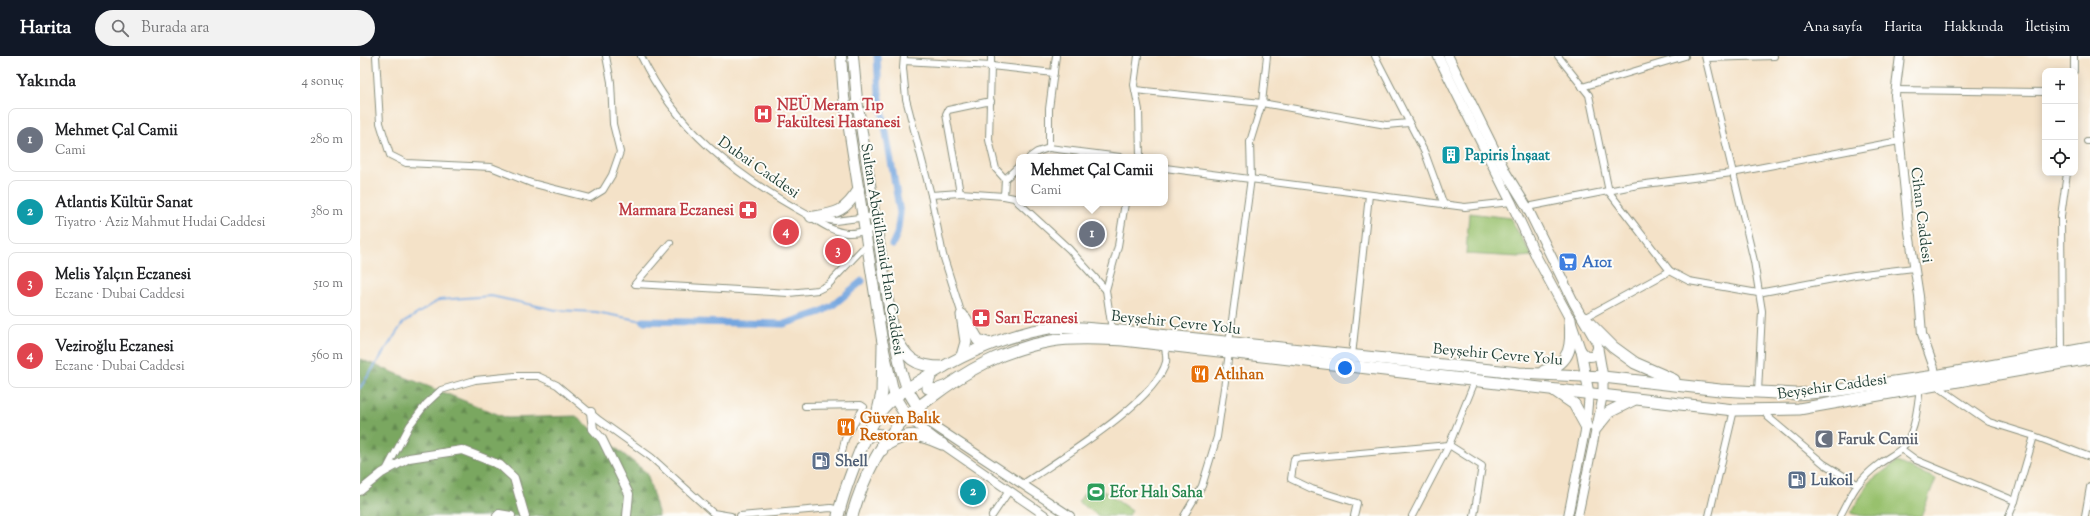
<!DOCTYPE html>
<html lang="tr">
<meta charset="utf-8">
<style>
body{margin:0;font-family:"Sorts Mill Goudy",serif;background:#f2f2f2;color:#202124}
.controls{position:absolute;right:12px;top:12px;display:grid;overflow:hidden;border-radius:8px;box-shadow:0 2px 10px #0003}
.controls button{width:36px;height:36px;display:grid;place-items:center;padding:0;border:0;border-bottom:1px solid #e0e0e0;background:#fff;color:#202124;font:20px sans-serif}
.you{position:absolute;left:985px;top:312px;width:14px;height:14px;margin:-10px;border:3px solid #fff;border-radius:50%;background:#1a73e8;box-shadow:0 0 0 6px #1a73e833}
.badge{display:grid;place-items:center;width:26px;height:26px;border-radius:50%;background:#111827;color:#fff;font-size:13px;font-weight:700}
.pin{position:absolute;translate:-50% -50%;border:2px solid #fff;box-shadow:0 1px 4px #0006}
.popup{position:absolute;left:656px;top:98px;width:152px;height:52px;box-sizing:border-box;display:grid;place-content:center;border-radius:8px;background:#fff;filter:drop-shadow(0 1px 3px #0005);font-size:13px;white-space:nowrap;color:#757577}
.popup b{font-size:15px;color:#202124}
.popup::after{content:'';position:absolute;left:50%;top:100%;margin-left:-8px;border:8px solid transparent;border-top-color:#fff}
.list{margin:0;padding:0;list-style:none}
h2{display:flex;justify-content:space-between;align-items:center;height:52px;margin:0;padding:0 16px;font-size:17px}
h2 small{font-size:13px;font-weight:400;color:#757577}
.list li{display:grid;grid-template-columns:26px 1fr auto;gap:12px;align-items:center;box-sizing:border-box;height:64px;margin:0 8px 8px;padding:0 8px;border:1px solid #e0e0e0;border-radius:8px}
.list b{display:block;font-size:15px;white-space:nowrap}
.list p{margin:0;font-size:13px;white-space:nowrap;color:#757577}
.list em{font-size:13px;font-style:normal;color:#757577}
.icon{flex:none;width:22px;height:22px;fill:none;stroke:currentColor;stroke-width:2;stroke-linecap:round;stroke-linejoin:round}
.map{position:relative;flex:none;width:1730px;height:460px;overflow:hidden}
header{display:flex;align-items:center;gap:24px;box-sizing:border-box;height:56px;padding:0 20px;background:#111827;color:#fff}
header strong{font-size:19px}
nav{display:flex;gap:22px;margin-inline-start:auto;font-size:14px}
.search{width:280px;height:36px;background:#f2f2f2;display:flex;align-items:center;gap:10px;box-sizing:border-box;padding:0 14px;border-radius:22px;color:#757577;font-size:15px}
main{display:flex}
aside{flex:1;background:#fff}
.map>svg:first-child{display:block}
.green{fill:#98c16d;stroke:#5c7f50}
.forest{fill:url(#forest-firs);stroke:#4c724a}
.lines{fill:none;stroke-linecap:round;stroke-linejoin:round}
.stream{stroke:#73a5df;stroke-width:2}
.canal{stroke:#73a5df;stroke-width:7}
.minor-casing{stroke:#8a907e;stroke-width:8}
.tertiary-casing{stroke:#8a907e;stroke-width:10}
.secondary-casing{stroke:#8a907e;stroke-width:11}
.primary-casing{stroke:#8a907e;stroke-width:12}
.trunk-casing{stroke:#8a907e;stroke-width:13}
.minor{stroke:#fff;stroke-width:6}
.tertiary{stroke:#fff;stroke-width:8}
.secondary{stroke:#fff;stroke-width:9}
.primary{stroke:#fff;stroke-width:10}
.trunk{stroke:#fff;stroke-width:11}
.labels{text-anchor:middle;stroke-width:4;stroke-linejoin:round;paint-order:stroke}
.health-label{font-size:15px;font-weight:bold;fill:#be3a42;stroke:#fdfcf7;text-anchor:start}
.culture-label{font-size:15px;font-weight:bold;fill:#0d838f;stroke:#fdfcf7;text-anchor:start}
.street-label{font-size:15px;fill:#1f3d34;stroke:#fdfcf7}
.shop-label{font-size:15px;font-weight:bold;fill:#366cbe;stroke:#fdfcf7;text-anchor:start}
.food-label{font-size:15px;font-weight:bold;fill:#c56008;stroke:#fdfcf7;text-anchor:start}
.worship-label{font-size:15px;font-weight:bold;fill:#5b616d;stroke:#fdfcf7;text-anchor:start}
.service-label{font-size:15px;font-weight:bold;fill:#4e5e75;stroke:#fdfcf7;text-anchor:start}
.leisure-label{font-size:15px;font-weight:bold;fill:#27864d;stroke:#fdfcf7;text-anchor:start}
</style>
<header>
<strong>Harita</strong>
<div class="search"><svg class="icon" aria-label="search" viewBox="0 0 24 24"><circle cx="10" cy="10" r="6"/><path d="M15 15l6 6"/></svg>Burada ara</div>
<nav><a>Ana sayfa</a><a>Harita</a><a>Hakkında</a><a>İletişim</a></nav>
</header>
<main>
<aside>
<h2>Yakında<small>4 sonuç</small></h2>
<ul class="list">
<li><span class="badge" style="background:#6b7280">1</span><div><b>Mehmet Çal Camii</b><p>Cami</p></div><em>280 m</em></li>
<li><span class="badge" style="background:#0f9aa8">2</span><div><b>Atlantis Kültür Sanat</b><p>Tiyatro · Aziz Mahmut Hudai Caddesi</p></div><em>380 m</em></li>
<li><span class="badge" style="background:#e0444e">3</span><div><b>Melis Yalçın Eczanesi</b><p>Eczane · Dubai Caddesi</p></div><em>510 m</em></li>
<li><span class="badge" style="background:#e0444e">4</span><div><b>Veziroğlu Eczanesi</b><p>Eczane · Dubai Caddesi</p></div><em>560 m</em></li>
</ul>
</aside>
<div class="map">
<svg width="1730" height="460" viewBox="0 0 1730 460">
<defs>
<pattern id="forest-firs" width="22" height="20" patternUnits="userSpaceOnUse"><rect width="22" height="20" fill="#7aa760"/><path d="M5 1l3.5 6h-7zM16 11l3.5 6h-7z" fill="#638950"/></pattern>
</defs>
<rect width="100%" height="100%" fill="#fdfcf7"/>
<filter id="ink" filterUnits="userSpaceOnUse"><feTurbulence type="fractalNoise" baseFrequency=".025" numOctaves="2"/><feDisplacementMap in="SourceGraphic" scale="8" xChannelSelector="R" yChannelSelector="G"/><feConvolveMatrix kernelMatrix="1 2 1 2 8 2 1 2 1" color-interpolation-filters="sRGB"/></filter>
<filter id="wash" filterUnits="userSpaceOnUse"><feTurbulence type="fractalNoise" baseFrequency=".012" numOctaves="4" result="noise"/><feDisplacementMap in="SourceGraphic" scale="16" xChannelSelector="R" yChannelSelector="G"/><feGaussianBlur stdDeviation="0.9" result="paint"/><feColorMatrix in="noise" values="0 0 0 0 0 0 0 0 0 0 0 0 0 0 0 0 0 1.4 0 .05"/><feComposite in="paint" operator="in"/></filter>
<g filter="url(#wash)">
<rect width="100%" height="100%" fill="#f4e2c8"/>
<g class="green">
<path d="M 1109,157 L 1150,162 L 1172,200 L 1160,201 L 1106,198 Z"/>
<path d="M 1537,406 L 1576,423 L 1561,460 L 1503,460 L 1491,457 L 1510,425 Z"/>
<path d="M 732,427 L 772,455 L 768,460 L 739,460 L 718,446 Z"/>
</g>
<path class="forest" d="M 0,303 L 147,362 L 216,360 L 287,417 L 299,460 L 0,460 Z"/>
<g class="lines">
<path class="stream" d="M 0,332 L 43,267 L 79,244 L 131,240 L 196,254 L 236,256 L 283,265"/>
<g class="canal">
<path d="M 517,0 L 519,36 L 540,157 L 537,178 L 532,189"/>
<path d="M 283,265 L 424,268 L 461,256 L 473,249 L 502,225"/>
</g>
</g>
</g>
<g filter="url(#ink)">
<g class="lines">
<defs>
<g id="minor">
<path d="M 16,0 L 20,67 L 30,99 L 46,107 L 131,111 L 171,127 L 230,142 L 243,134 L 252,119 L 260,96 L 253,68 L 251,26 L 246,0"/>
<path d="M 281,0 C 315,72 375,119 444,157 C 457,164 471,176 487,177 C 497,178 508,174 517,172"/>
<path d="M 544,0 L 543,12 L 546,43 L 571,139 L 583,199 L 602,259"/>
<path d="M 778,0 L 774,29 L 779,54 L 780,101"/>
<path d="M 1015,0 L 1065,97 L 1084,149"/>
<path d="M 1198,0 L 1229,39 L 1249,136 L 1310,215 L 1329,225 L 1398,237 L 1495,219 L 1554,212"/>
<path d="M 1345,0 L 1394,205 L 1402,255 L 1398,336"/>
<path d="M 1346,2 L 1414,0"/>
<path d="M 544,5 L 631,10 L 631,0"/>
<path d="M 1714,15 L 1714,0"/>
<path d="M 1222,31 L 1325,0"/>
<path d="M 775,34 L 902,47 L 907,0"/>
<path d="M 1535,34 L 1685,36"/>
<path d="M 1727,85 L 1730,85"/>
<path d="M 689,92 L 760,101"/>
<path d="M 670,101 L 677,96 L 689,92 L 689,53 L 696,0"/>
<path d="M 805,112 L 1105,151 L 1151,146"/>
<path d="M 645,123 L 636,113 L 629,84 L 631,10 L 694,17"/>
<path d="M 600,137 L 586,58 L 588,54 L 631,45"/>
<path d="M 571,139 L 600,137 L 644,140 L 645,123 L 659,110"/>
<path d="M 644,140 L 654,142 L 659,147"/>
<path d="M 659,147 L 709,193 L 746,234 L 752,274"/>
<path d="M 1167,151 L 1278,129 L 1372,117 L 1539,85"/>
<path d="M 458,162 L 475,165 L 515,160"/>
<path d="M 310,187 L 275,228 L 429,237 L 458,234 L 468,229 L 507,188"/>
<path d="M 746,234 L 758,190 L 765,147"/>
<path d="M 1224,262 L 1310,215"/>
<path d="M 869,287 L 891,122 L 890,86 L 902,47 L 1026,69 L 1049,67"/>
<path d="M 1702,297 L 1701,160 L 1707,117"/>
<path d="M 992,300 L 1009,139"/>
<path d="M 1577,330 L 1629,366 L 1674,380 L 1655,445"/>
<path d="M 445,350 L 501,349 L 504,351 L 485,383 L 482,396"/>
<path d="M 1404,355 L 1408,361 L 1464,408 L 1497,428"/>
<path d="M 1674,380 L 1730,401"/>
<path d="M 1541,393 L 1556,404 L 1655,445 L 1649,460"/>
<path d="M 25,416 L 50,369 L 66,348 L 81,334 L 115,324 L 155,320 L 178,320 L 197,329 L 239,364 L 291,401 L 353,457 L 371,460"/>
<path d="M 663,428 C 698,404 796,346 806,306 C 807,301 805,295 805,290"/>
<path d="M 380,460 L 471,452 L 479,454"/>
<path d="M 632,460 L 649,435"/>
<path d="M 824,460 L 842,430 L 857,381 L 869,297"/>
<path d="M 994,460 L 997,447 L 952,433 L 931,423 L 934,403 L 1089,389 L 1122,410 L 1114,460"/>
<path d="M 1052,460 L 1089,389 L 1115,325"/>
<path d="M 1349,460 L 1374,354"/>
<path d="M 1480,460 C 1492,437 1497,425 1518,409 C 1525,403 1534,399 1541,393 C 1556,378 1557,352 1560,332"/>
<path d="M 1725,460 L 1730,431"/>
</g>
<g id="tertiary">
<path d="M 1540,0 L 1535,39 L 1549,176 L 1559,240 L 1562,278 L 1574,312 L 1575,320"/>
<path d="M 558,351 L 573,369 L 710,460"/>
<path d="M 231,356 L 233,373 L 242,383 L 269,438 L 267,460"/>
<path d="M 547,361 L 582,388 L 686,460"/>
<path d="M 0,435 L 22,417 L 49,402 L 102,394 L 140,409 L 154,422 L 165,460"/>
<path d="M 137,460 L 139,458 L 151,460"/>
<path d="M 1208,460 L 1226,370 L 1229,337"/>
<path d="M 1218,460 L 1243,339"/>
</g>
<g id="secondary">
<path d="M 1078,0 L 1151,146 L 1177,202 L 1210,263 L 1221,295 L 1229,337"/>
<path d="M 1088,0 L 1146,117 L 1167,151 L 1214,247 L 1237,287 L 1243,321 L 1243,339"/>
<path d="M 1220,293 C 1225,299 1228,303 1235,299 L 1238,291"/>
</g>
<g id="primary">
<path d="M 481,0 L 484,41 L 523,290 L 535,342"/>
<path d="M 493,0 L 497,44 L 533,277 L 541,314 L 547,333"/>
<path d="M 451,161 C 476,157 484,157 499,133"/>
</g>
<g id="trunk">
<path d="M 602,259 L 606,286 L 602,300"/>
<path d="M 605,262 L 618,284 L 630,288"/>
<path d="M 1224,262 L 1253,291 L 1275,307 L 1314,324"/>
<path d="M 533,277 C 546,302 554,311 583,311"/>
<path d="M 1184,315 C 1212,307 1212,288 1210,263"/>
<path d="M 571,318 L 568,327 L 568,332 L 576,334 L 584,331"/>
<path d="M 547,333 L 558,351"/>
<path d="M 1195,335 L 1214,348 L 1226,370"/>
<path d="M 535,342 L 547,361"/>
<path d="M 517,359 L 522,337 L 523,290"/>
<path d="M 1236,372 L 1249,356 L 1273,344"/>
<path d="M 506,382 L 512,378 L 521,379 L 523,383 L 522,394"/>
<path d="M 528,388 C 550,375 559,378 582,388"/>
<path d="M 478,460 C 483,437 506,374 520,356 C 531,341 550,331 566,321 C 603,298 644,279 689,272 C 709,270 732,273 752,274 L 1159,317 L 1243,321 L 1360,334 L 1437,338 L 1473,335 L 1575,320 L 1730,292"/>
<path d="M 492,460 C 502,426 518,390 543,364 C 550,356 560,350 569,343 C 607,314 642,294 691,285 C 714,281 740,283 763,284 L 1311,347 L 1374,354 L 1439,353 L 1730,302"/>
</g>
</defs>
<use href="#minor" class="minor-casing"/>
<use href="#tertiary" class="tertiary-casing"/>
<use href="#secondary" class="secondary-casing"/>
<use href="#primary" class="primary-casing"/>
<use href="#trunk" class="trunk-casing"/>
<use href="#minor" class="minor"/>
<use href="#tertiary" class="tertiary"/>
<use href="#secondary" class="secondary"/>
<use href="#primary" class="primary"/>
<use href="#trunk" class="trunk"/>
</g>
</g>
<defs>
<symbol id="hospital-square" viewBox="-11 -11 22 22"><rect x="-9" y="-9" width="18" height="18" rx="4" fill="#e0444e" stroke="#fdfcf7"/><path d="M-5-5h3v3.5h4V-5h3V5h-3V1.5h-4V5h-3Z" fill="#fff"/></symbol>
<symbol id="building-square" viewBox="-11 -11 22 22"><rect x="-9" y="-9" width="18" height="18" rx="4" fill="#0f9aa8" stroke="#fdfcf7"/><path d="M-4-6H4V6H1V3H-1V6H-4ZM-2.5-4.3h1.7v1.8h-1.7ZM.8-4.3h1.7v1.8H.8ZM-2.5-1h1.7V.8h-1.7ZM.8-1h1.7V.8H.8Z" fill="#fff"/></symbol>
<symbol id="pharmacy-square" viewBox="-11 -11 22 22"><rect x="-9" y="-9" width="18" height="18" rx="4" fill="#e0444e" stroke="#fdfcf7"/><path d="M-2-6h4v4h4v4h-4v4h-4v-4h-4v-4h4Z" fill="#fff"/></symbol>
<symbol id="supermarket-square" viewBox="-11 -11 22 22"><rect x="-9" y="-9" width="18" height="18" rx="4" fill="#3f7fe0" stroke="#fdfcf7"/><path d="M-6-5.5h2.5l.6 2H6L4.5 2H-2.5L-4.4-4H-6ZM-1.5 3.2a1.3 1.3 0 1 0 .1 0ZM3 3.2a1.3 1.3 0 1 0 .1 0Z" fill="#fff"/></symbol>
<symbol id="restaurant-square" viewBox="-11 -11 22 22"><rect x="-9" y="-9" width="18" height="18" rx="4" fill="#e8710a" stroke="#fdfcf7"/><path d="M-5-6h1v4h1v-4h1v4h1v-4h1v5L-1.5 .5V6h-2V.5L-5-1ZM5-6V6H3V1.5H1.5Q1.5-4 5-6Z" fill="#fff"/></symbol>
<symbol id="mosque-square" viewBox="-11 -11 22 22"><rect x="-9" y="-9" width="18" height="18" rx="4" fill="#6b7280" stroke="#fdfcf7"/><path d="M3.5-4.9A6 6 0 1 0 3.5 4.9A5 5 0 1 1 3.5-4.9Z" fill="#fff"/></symbol>
<symbol id="fuel-square" viewBox="-11 -11 22 22"><rect x="-9" y="-9" width="18" height="18" rx="4" fill="#5c6f8a" stroke="#fdfcf7"/><path d="M-5.5-6h7V0h2V4h1.3V-2.5L3-4.5l.8-.8L6-3V5H2.5V1h-1V6h-7ZM-4.2-4.7v3.2H.2V-4.7Z" fill="#fff"/></symbol>
<symbol id="stadium-square" viewBox="-11 -11 22 22"><rect x="-9" y="-9" width="18" height="18" rx="4" fill="#2e9e5b" stroke="#fdfcf7"/><path d="M0-5a6.5 5 0 1 0 0 10a6.5 5 0 1 0 0-10ZM-3.5-1.8h7v3.6h-7Z" fill="#fff"/></symbol>
</defs>
<g fill-rule="evenodd">
<use href="#hospital-square" x="392" y="47" width="22" height="22"/>
<use href="#building-square" x="1080" y="88" width="22" height="22"/>
<use href="#pharmacy-square" x="377" y="143" width="22" height="22"/>
<use href="#supermarket-square" x="1197" y="195" width="22" height="22"/>
<use href="#pharmacy-square" x="610" y="251" width="22" height="22"/>
<use href="#restaurant-square" x="829" y="307" width="22" height="22"/>
<use href="#restaurant-square" x="475" y="360" width="22" height="22"/>
<use href="#mosque-square" x="1453" y="372" width="22" height="22"/>
<use href="#fuel-square" x="450" y="394" width="22" height="22"/>
<use href="#fuel-square" x="1426" y="413" width="22" height="22"/>
<use href="#stadium-square" x="725" y="425" width="22" height="22"/>
</g>
<g class="labels">
<g class="health-label">
<text x="417" y="54">NEÜ Meram Tıp<tspan x="417" dy="17">Fakültesi Hastanesi</tspan></text>
<text x="374" y="159" text-anchor="end">Marmara Eczanesi</text>
<text x="635" y="267">Sarı Eczanesi</text>
</g>
<g class="culture-label">
<text x="1105" y="104">Papiris İnşaat</text>
</g>
<g class="street-label">
<text transform="translate(399 111) rotate(35)" y="5">Dubai Caddesi</text>
<text transform="translate(1562 159) rotate(83)" y="5">Cihan Caddesi</text>
<text transform="translate(523 193) rotate(81)" y="5">Sultan Abdülhamid Han Caddesi</text>
<text transform="translate(816 266) rotate(6)" y="5">Beyşehir Çevre Yolu</text>
<text transform="translate(1138 298) rotate(5)" y="5">Beyşehir Çevre Yolu</text>
<text transform="translate(1472 330) rotate(-8)" y="5">Beyşehir Caddesi</text>
</g>
<g class="shop-label">
<text x="1222" y="211">A101</text>
</g>
<g class="food-label">
<text x="854" y="323">Atlıhan</text>
<text x="500" y="367">Güven Balık<tspan x="500" dy="17">Restoran</tspan></text>
</g>
<g class="worship-label">
<text x="1478" y="388">Faruk Camii</text>
</g>
<g class="service-label">
<text x="475" y="410">Shell</text>
<text x="1451" y="429">Lukoil</text>
</g>
<g class="leisure-label">
<text x="750" y="441">Efor Halı Saha</text>
</g>
</g>
</svg>
<div class="controls">
<button>+</button>
<button>−</button>
<button><svg class="icon" aria-label="locate" viewBox="0 0 24 24"><circle cx="12" cy="12" r="6"/><path d="M12 2v4M12 18v4M2 12h4M18 12h4"/></svg></button>
</div>
<div class="you"></div>
<div class="pin badge" style="left:732px;top:178px;background:#6b7280">1</div>
<div class="popup"><b>Mehmet Çal Camii</b>Cami</div>
<div class="pin badge" style="left:613px;top:436px;background:#0f9aa8">2</div>
<div class="pin badge" style="left:478px;top:195px;background:#e0444e">3</div>
<div class="pin badge" style="left:426px;top:176px;background:#e0444e">4</div>
</div>
</main>
